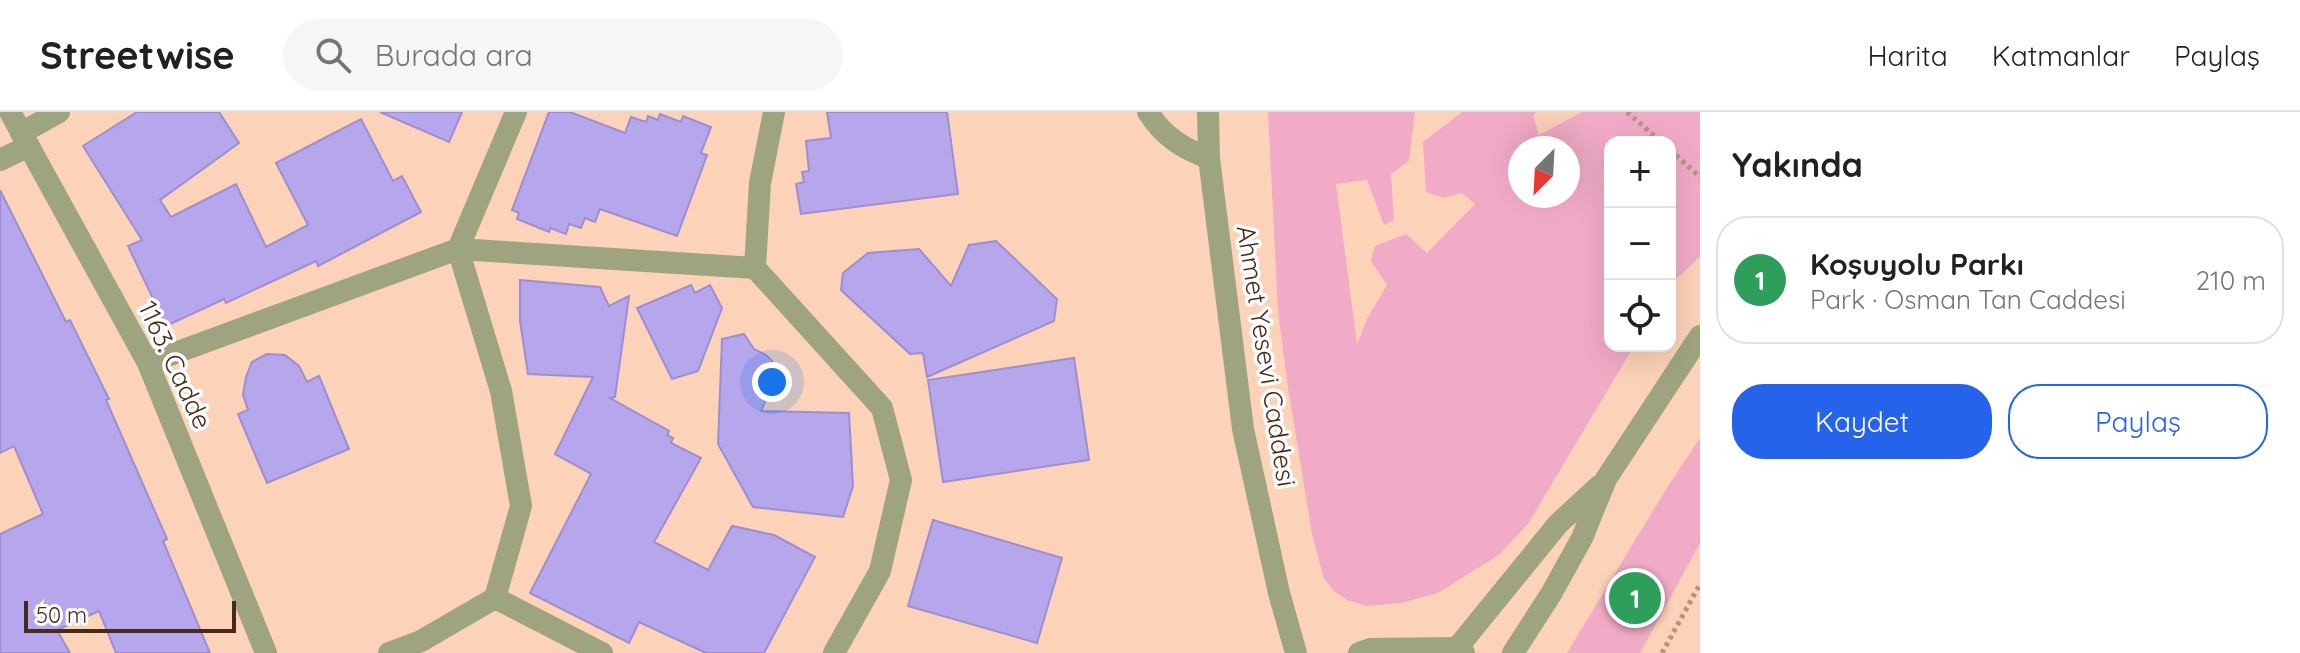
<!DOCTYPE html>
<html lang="tr">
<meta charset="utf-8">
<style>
body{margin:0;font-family:Quicksand,sans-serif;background:#f6f6f6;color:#202124}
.controls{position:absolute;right:24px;top:24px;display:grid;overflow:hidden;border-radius:16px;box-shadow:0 8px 32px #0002}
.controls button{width:72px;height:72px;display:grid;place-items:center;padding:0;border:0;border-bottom:2px solid #e0e0e0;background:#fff;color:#202124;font:40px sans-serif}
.compass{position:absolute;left:1508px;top:24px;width:72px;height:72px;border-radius:50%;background:#fff;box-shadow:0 8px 32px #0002;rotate:204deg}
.scale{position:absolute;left:24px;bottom:20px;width:212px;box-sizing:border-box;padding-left:8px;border:4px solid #462b19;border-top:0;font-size:22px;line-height:28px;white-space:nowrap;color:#462b19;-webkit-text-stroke:6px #fdfdfd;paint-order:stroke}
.you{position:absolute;left:772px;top:270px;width:28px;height:28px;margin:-20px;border:6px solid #fff;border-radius:50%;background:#1a73e8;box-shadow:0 0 0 12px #1a73e833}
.badge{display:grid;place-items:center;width:52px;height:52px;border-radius:50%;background:#2563eb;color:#fff;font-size:26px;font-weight:700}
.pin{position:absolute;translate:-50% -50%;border:4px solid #fff;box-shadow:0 2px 8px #0006}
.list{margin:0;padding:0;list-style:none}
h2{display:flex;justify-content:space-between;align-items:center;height:104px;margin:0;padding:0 32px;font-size:34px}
h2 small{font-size:26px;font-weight:400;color:#757577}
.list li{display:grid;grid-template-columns:52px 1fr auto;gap:24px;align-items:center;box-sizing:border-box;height:128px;margin:0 16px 16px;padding:0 16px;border:2px solid #e0e0e0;border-radius:32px}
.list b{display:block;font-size:30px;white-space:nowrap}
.list p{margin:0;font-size:26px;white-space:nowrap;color:#757577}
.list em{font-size:26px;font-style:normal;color:#757577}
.actions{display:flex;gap:16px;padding:24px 32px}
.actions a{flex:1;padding:18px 0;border:2px solid #2563eb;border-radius:32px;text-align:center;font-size:28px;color:#2563eb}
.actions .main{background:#2563eb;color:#fff}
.icon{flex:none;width:44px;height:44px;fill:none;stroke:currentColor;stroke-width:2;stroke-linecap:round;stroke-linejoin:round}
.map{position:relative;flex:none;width:1700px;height:541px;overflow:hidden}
header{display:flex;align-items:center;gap:48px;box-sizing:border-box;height:112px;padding:0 40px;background:#fff;border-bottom:2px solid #e0e0e0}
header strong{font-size:38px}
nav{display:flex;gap:44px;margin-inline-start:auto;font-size:28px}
.search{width:560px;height:72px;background:#f6f6f6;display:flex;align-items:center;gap:20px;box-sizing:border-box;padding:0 28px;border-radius:44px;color:#757577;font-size:30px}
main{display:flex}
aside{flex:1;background:#fff}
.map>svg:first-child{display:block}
.green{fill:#f1abc6;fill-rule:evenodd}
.building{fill:#b6a6eb;stroke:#9e8ed1;stroke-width:2}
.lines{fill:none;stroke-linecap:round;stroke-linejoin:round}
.path{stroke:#b8947d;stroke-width:5;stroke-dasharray:4 4;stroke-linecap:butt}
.minor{stroke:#9fa480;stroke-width:22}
.tertiary{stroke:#9fa480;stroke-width:22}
.labels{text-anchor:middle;stroke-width:7;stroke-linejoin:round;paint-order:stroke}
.street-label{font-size:26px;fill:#462b19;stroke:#fdfdfd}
</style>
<header>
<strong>Streetwise</strong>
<div class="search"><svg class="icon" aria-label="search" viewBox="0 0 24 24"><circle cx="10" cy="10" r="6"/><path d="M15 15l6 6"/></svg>Burada ara</div>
<nav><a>Harita</a><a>Katmanlar</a><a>Paylaş</a></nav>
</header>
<main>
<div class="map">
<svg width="1700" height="541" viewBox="0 0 1700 541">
<rect width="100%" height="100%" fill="#fcd2b8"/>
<g class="green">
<path d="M 1268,0 L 1415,0 L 1409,49 L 1391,62 L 1394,108 L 1384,113 L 1367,68 L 1336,72 L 1357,232 L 1367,207 L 1387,173 L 1371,149 L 1375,134 L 1406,122 L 1427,141 L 1475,92 L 1462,81 L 1444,86 L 1426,80 L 1423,30 L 1462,0 L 1536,0 L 1533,4 L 1539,23 L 1582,0 L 1700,0 L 1700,145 L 1670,173 L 1670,30 L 1610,30 L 1610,234 L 1634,234 L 1528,412 L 1499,443 L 1438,481 L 1401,491 L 1367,494 L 1347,488 L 1334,479 L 1324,467 L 1312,422 L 1287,269 L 1278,199 ZM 1568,36 L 1568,84 L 1520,84 L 1520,36 Z"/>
<path d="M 1700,326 L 1700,431 L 1640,541 L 1567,541 L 1663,382 Z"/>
</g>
<g class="building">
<path d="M 137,0 L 219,0 L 239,31 L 160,88 L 171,105 L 236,72 L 266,135 L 308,113 L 276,51 L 361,7 L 393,69 L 402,64 L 421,100 L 318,154 L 316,149 L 226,191 L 224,187 L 166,214 L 128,134 L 142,128 L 83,34 Z"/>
<path d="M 380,0 L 462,0 L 449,30 Z"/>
<path d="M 549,0 L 570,0 L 625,21 L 631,5 L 646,10 L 648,4 L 658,8 L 660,2 L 681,10 L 683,4 L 711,15 L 701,41 L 707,43 L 677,124 L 600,97 L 595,110 L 585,106 L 581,116 L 569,112 L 566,122 L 550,116 L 549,120 L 517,107 L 519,101 L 512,98 Z"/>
<path d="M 827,0 L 947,0 L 958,82 L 801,102 L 796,72 L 804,70 L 802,60 L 809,59 L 806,29 L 831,26 Z"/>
<path d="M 0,78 L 66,210 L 70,208 L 109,287 L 106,288 L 167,427 L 163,429 L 210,541 L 116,541 L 99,499 L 57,518 L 70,541 L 0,541 L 0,422 L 43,402 L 14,334 L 0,341 Z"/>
<path d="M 996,129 L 1057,187 L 1054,209 L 927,265 L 923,241 L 910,242 L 841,178 L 843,161 L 868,141 L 919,137 L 951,174 L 969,133 Z"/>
<path d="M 520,168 L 600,175 L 609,194 L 629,184 L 615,285 L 610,286 L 669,319 L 667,323 L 673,326 L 671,331 L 701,346 L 654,430 L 708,458 L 732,414 L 774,423 L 815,445 L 764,541 L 706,541 L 639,510 L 629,531 L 530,481 L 591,362 L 555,342 L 593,265 L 528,262 L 520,209 Z"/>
<path d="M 691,173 L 695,181 L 710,173 L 722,196 L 698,259 L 672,267 L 637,196 Z"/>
<path d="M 744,222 L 754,237 L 766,243 L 776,253 L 779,259 L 761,299 L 849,301 L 853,374 L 843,405 L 753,395 L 718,332 L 722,227 Z"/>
<path d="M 267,242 L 285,243 L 299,254 L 307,270 L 319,264 L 349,337 L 267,371 L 238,302 L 248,298 L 243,283 L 246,265 L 252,250 Z"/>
<path d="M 1074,246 L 1089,348 L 943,370 L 928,268 Z"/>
<path d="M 933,408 L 1062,446 L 1037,531 L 908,494 Z"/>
</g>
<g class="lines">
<g class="path">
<path d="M 1627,0 L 1661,30"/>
<path d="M 1670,38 L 1700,65"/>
<path d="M 1662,541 L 1700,472"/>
</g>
<g class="minor">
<path d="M 10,0 L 148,251 L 266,541"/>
<path d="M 774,0 L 760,71 L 755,156 L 882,296 L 901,368 L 880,459 L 834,541"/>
<path d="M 1148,0 C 1163,24 1183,37 1209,46"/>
<path d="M 1208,0 L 1209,46 L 1243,317 L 1279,481 L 1296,541"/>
<path d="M 21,21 L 59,0"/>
<path d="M 0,48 L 29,34"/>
<path d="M 148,251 L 458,137 L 755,156"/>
<path d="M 495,486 L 602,541"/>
<path d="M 389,541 L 421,529 L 495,486 L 521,394 L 501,279 L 458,137 L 516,0"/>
<path d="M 1359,541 L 1370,537 L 1457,536 L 1464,541"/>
</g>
<g class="tertiary">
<path d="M 1453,541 L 1558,412 L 1599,374"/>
<path d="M 1513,541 L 1551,482 L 1582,426 L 1606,367 L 1700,224"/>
</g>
</g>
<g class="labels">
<g class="street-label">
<text transform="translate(1266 244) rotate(81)" y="9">Ahmet Yesevi Caddesi</text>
<text transform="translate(175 253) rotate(65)" y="9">1163. Cadde</text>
</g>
</g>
</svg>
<div class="controls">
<button>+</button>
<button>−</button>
<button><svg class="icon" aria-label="locate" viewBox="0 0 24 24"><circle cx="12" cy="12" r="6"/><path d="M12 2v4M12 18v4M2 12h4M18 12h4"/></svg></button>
</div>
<svg class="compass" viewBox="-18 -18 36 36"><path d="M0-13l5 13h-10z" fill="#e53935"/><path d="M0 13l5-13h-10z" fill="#757577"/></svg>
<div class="scale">50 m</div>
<div class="you"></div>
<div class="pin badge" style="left:1635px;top:486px;background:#2e9e5b">1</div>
</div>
<aside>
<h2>Yakında<small></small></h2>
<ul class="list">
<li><span class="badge" style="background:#2e9e5b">1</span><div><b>Koşuyolu Parkı</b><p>Park · Osman Tan Caddesi</p></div><em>210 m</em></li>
</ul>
<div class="actions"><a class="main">Kaydet</a><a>Paylaş</a></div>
</aside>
</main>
